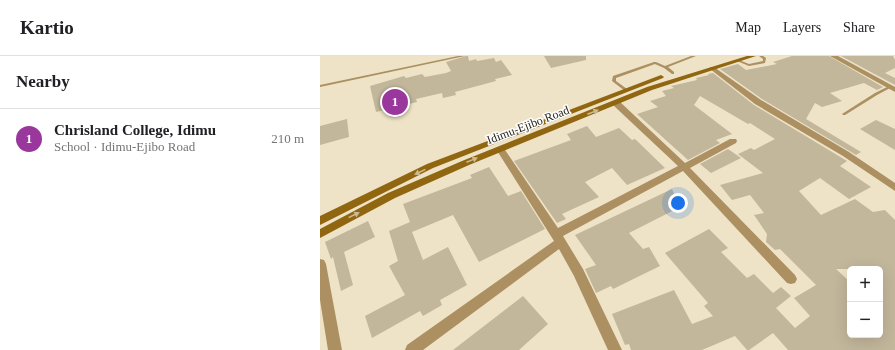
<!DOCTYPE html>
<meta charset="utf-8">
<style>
body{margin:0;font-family:"Times New Roman",serif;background:#f6f6f6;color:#202124}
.controls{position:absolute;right:12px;bottom:12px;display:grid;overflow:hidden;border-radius:6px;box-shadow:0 4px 16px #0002}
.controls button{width:36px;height:36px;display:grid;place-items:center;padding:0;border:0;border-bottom:1px solid #e0e0e0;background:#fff;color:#202124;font:20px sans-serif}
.you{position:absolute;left:358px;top:147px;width:14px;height:14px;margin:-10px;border:3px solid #fff;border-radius:50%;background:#1a73e8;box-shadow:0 0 0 6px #1a73e833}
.badge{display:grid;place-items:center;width:26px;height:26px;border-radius:50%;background:#9a379d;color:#fff;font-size:13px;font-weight:700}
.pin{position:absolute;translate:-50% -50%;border:2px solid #fff;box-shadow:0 1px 4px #0006}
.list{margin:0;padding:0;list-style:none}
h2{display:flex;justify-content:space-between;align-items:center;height:52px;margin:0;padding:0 16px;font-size:17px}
h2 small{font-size:13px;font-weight:400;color:#757577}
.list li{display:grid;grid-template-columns:26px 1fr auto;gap:12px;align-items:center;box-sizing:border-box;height:60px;padding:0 16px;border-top:1px solid #e0e0e0}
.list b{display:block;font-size:15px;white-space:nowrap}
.list p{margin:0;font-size:13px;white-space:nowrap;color:#757577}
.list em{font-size:13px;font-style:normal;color:#757577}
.map{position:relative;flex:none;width:575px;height:294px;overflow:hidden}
header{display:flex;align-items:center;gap:24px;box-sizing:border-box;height:56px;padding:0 20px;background:#fff;border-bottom:1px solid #e0e0e0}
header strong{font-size:19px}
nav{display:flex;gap:22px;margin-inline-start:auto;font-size:14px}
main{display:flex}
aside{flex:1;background:#fff}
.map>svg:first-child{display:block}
.building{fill:#c2b69b;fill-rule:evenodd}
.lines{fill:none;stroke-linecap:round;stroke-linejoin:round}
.service{fill:#ac9062;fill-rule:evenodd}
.minor{fill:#ac9062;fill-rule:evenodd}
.tertiary{fill:#ac9062;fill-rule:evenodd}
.secondary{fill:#906610;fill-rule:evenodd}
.oneway{fill:#cdba93}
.labels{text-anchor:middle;stroke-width:3;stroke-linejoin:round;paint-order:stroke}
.street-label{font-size:12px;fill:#272318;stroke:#fff}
</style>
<header>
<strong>Kartio</strong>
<nav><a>Map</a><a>Layers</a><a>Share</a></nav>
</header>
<main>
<aside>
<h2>Nearby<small></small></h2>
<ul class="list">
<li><span class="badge">1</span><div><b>Chrisland College, Idimu</b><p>School · Idimu-Ejibo Road</p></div><em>210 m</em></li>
</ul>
</aside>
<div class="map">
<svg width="575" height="294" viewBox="0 0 575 294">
<rect width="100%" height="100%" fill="#eee3c7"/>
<g class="building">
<path d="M 146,0 L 148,0 L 149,5 L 156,3 L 157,5 L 174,2 L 176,6 L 181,4 L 192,19 L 175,23 L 176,25 L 135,36 L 136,39 L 123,42 L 122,37 L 96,43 L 97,46 L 56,56 L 50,30 L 84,20 L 86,22 L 102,18 L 105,21 L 126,17 L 131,15 L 126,6 Z"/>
<path d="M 224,0 L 266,0 L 266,4 L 231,12 Z"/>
<path d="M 472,0 L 509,0 L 563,31 L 557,34 L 544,27 L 510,37 L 522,45 L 502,51 L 495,47 L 486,63 L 541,96 L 536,99 L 442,43 L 400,13 L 418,8 L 426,14 L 457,8 L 453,6 Z"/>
<path d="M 521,0 L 573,0 L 575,4 L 575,12 L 565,17 L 575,22 L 575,29 Z"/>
<path d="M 393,17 L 434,49 L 527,105 L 520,110 L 551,131 L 529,143 L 500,122 L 479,135 L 501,159 L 535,143 L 553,156 L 565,154 L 575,164 L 575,294 L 468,294 L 453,277 L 429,294 L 427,294 L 415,280 L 382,294 L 311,294 L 309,288 L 305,289 L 292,258 L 354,234 L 372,268 L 393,260 L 384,250 L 388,247 L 345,197 L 389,173 L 408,192 L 401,196 L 427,222 L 434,218 L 453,237 L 461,231 L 471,240 L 456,252 L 475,272 L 490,260 L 474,242 L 496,229 L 460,193 L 455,194 L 446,186 L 447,178 L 434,159 L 444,157 L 430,139 L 412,144 L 400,129 L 443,117 L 418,98 L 431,92 L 434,94 L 455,83 L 430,67 L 428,68 L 380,40 L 374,49 L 412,78 L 396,84 L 400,87 L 368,104 L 317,58 L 338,51 L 330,45 L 346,40 L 342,35 L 354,32 L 351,30 L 377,24 L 376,22 L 389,19 L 388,18 ZM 516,213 L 560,213 L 560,279 L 530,279 L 530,226 Z"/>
<path d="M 27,63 L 29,81 L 0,89 L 0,70 Z"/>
<path d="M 556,64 L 575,73 L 575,94 L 540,73 Z"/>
<path d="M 267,70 L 276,81 L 299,72 L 312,84 L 315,83 L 345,112 L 307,129 L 292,112 L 265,126 L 279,141 L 242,158 L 246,163 L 237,167 L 194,105 L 251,84 L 247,78 Z"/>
<path d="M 408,93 L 421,102 L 391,117 L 380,108 Z"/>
<path d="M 169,111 L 188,140 L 201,135 L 225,173 L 159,206 L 133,159 L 92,176 L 103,204 L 128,191 L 147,229 L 120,244 L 122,249 L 103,260 L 100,255 L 52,282 L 45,260 L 85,239 L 69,210 L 78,205 L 69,175 L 90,166 L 83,148 L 152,122 L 150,119 Z"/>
<path d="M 352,133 L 355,140 L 358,140 L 366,148 L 309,177 L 323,193 L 329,191 L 340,210 L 293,233 L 291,230 L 276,237 L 265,213 L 276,209 L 255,179 Z"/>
<path d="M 48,165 L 55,181 L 24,196 L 33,229 L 21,235 L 13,201 L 11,203 L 5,186 Z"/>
<path d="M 203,240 L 228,268 L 199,294 L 133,294 Z"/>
</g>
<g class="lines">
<g class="service">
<path d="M 138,0 L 145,0 L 0,31 L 0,29 Z"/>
<path d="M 371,0 L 376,0 L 348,11 L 354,16 L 354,18 L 352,18 L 344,12 L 335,8 L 296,22 L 296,25 L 307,33 L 307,35 L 305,35 L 292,25 L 293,20 L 334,6 L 336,6 L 345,10 Z"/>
<path d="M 439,0 L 443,0 L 446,2 L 445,7 L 429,10 L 417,5 L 419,4 L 429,8 L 443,5 L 443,3 Z"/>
<path d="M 569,30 L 572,31 L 557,39 L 525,59 L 523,59 L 522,58 L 555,37 Z"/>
</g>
<g class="minor">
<path d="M 390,11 L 394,11 L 441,44 L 529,96 L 575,127 L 575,135 L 523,100 L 435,48 L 390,13 Z"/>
<path d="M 293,45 L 299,45 L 365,107 L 410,83 L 416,83 L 417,85 L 416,87 L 370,112 L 475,219 L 477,223 L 475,227 L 471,228 L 467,227 L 363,115 L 243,180 L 263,213 L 302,294 L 288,294 L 254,220 L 239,193 L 103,294 L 85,294 L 87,289 L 234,185 L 176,93 L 177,91 L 183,91 L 238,172 L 358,110 L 293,49 Z"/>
<path d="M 0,203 L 4,204 L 6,208 L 22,294 L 8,294 L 0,244 Z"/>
</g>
<path class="tertiary" d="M 510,0 L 518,0 L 575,31 L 575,36 Z"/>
<g class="secondary">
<path d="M 427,0 L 436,0 L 332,34 L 149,109 L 75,142 L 0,182 L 0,173 L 68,137 L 142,105 L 327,31 Z"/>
<path d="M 341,19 L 344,21 L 343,22 L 113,112 L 0,169 L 0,160 L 107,108 Z"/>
</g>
</g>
<defs><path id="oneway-solid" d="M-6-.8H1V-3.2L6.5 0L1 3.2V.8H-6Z"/></defs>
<g class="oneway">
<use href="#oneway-solid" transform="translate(273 56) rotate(-21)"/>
<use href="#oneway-solid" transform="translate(152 104) rotate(-22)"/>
<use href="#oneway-solid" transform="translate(100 116) rotate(154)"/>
<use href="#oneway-solid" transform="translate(34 159) rotate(-26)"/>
</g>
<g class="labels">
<g class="street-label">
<text transform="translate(208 69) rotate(-21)" y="4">Idimu-Ejibo Road</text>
</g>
</g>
</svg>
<div class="controls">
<button>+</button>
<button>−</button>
</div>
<div class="you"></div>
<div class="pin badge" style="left:75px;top:46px">1</div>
</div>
</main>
